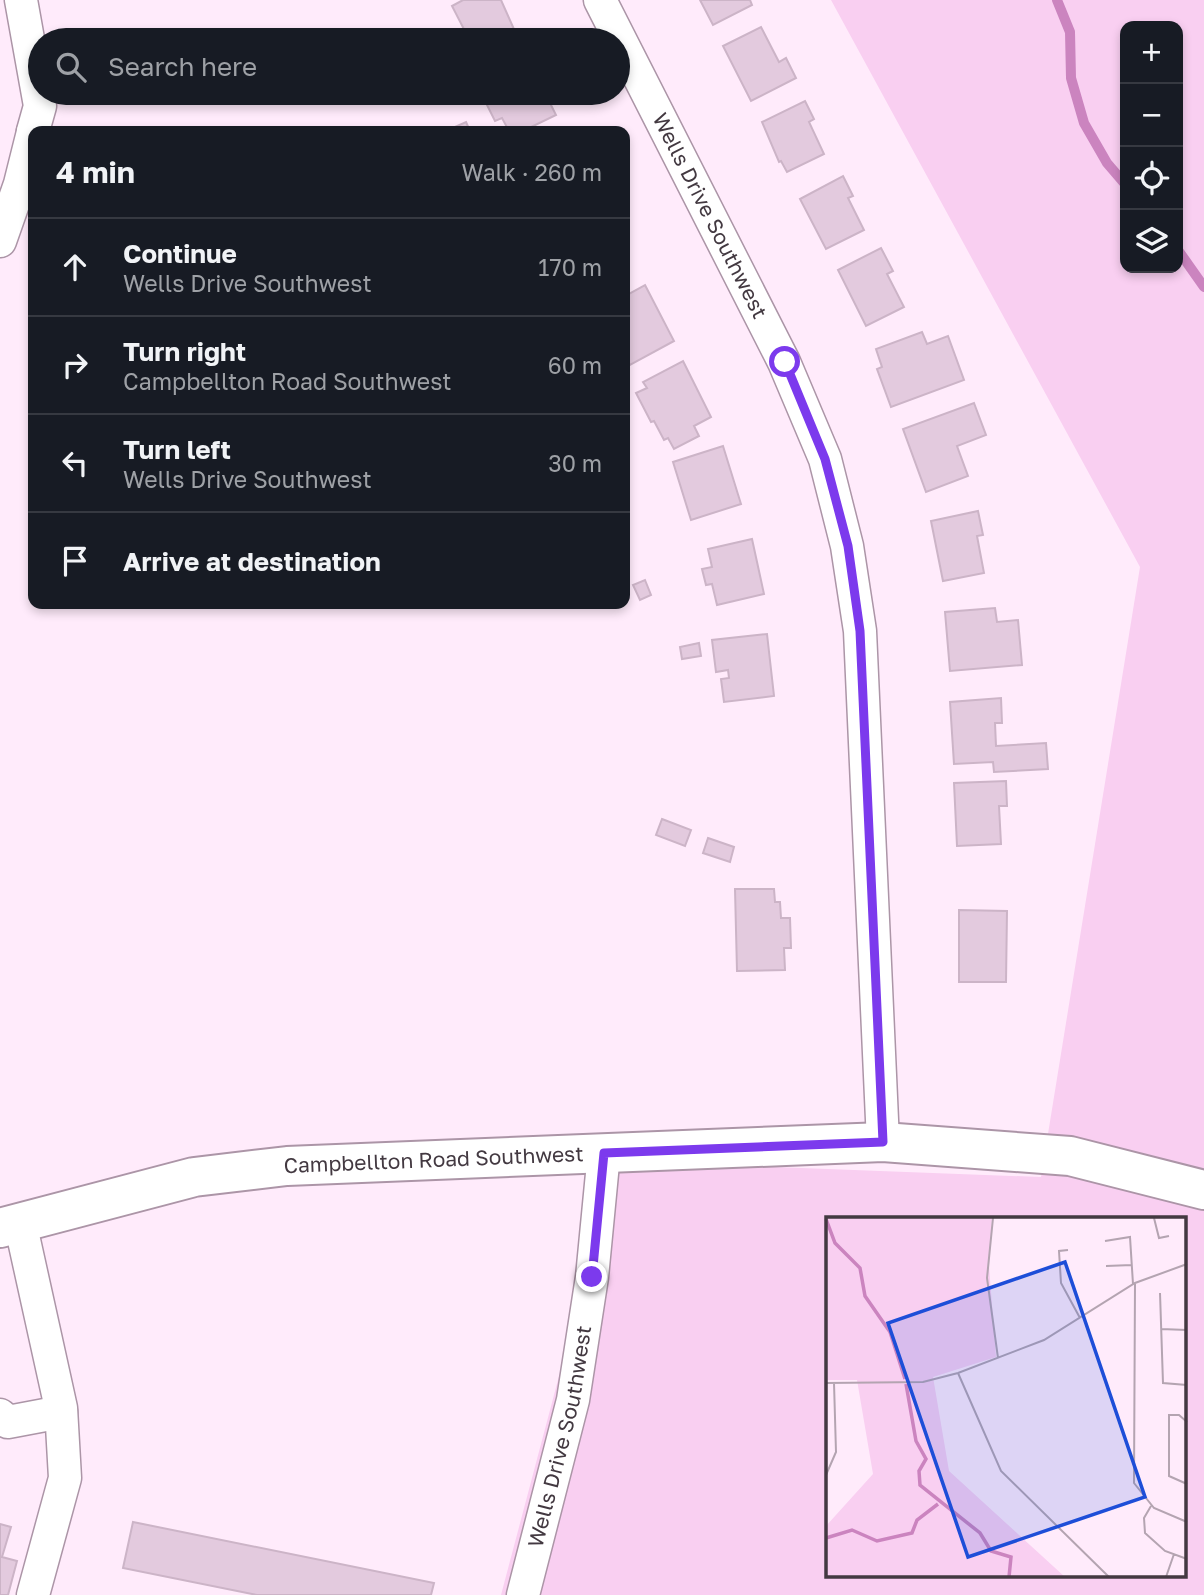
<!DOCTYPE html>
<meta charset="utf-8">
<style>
body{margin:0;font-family:"Golos Text",sans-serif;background:#20242c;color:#f1f3f6}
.controls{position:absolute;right:21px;top:21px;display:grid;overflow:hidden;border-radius:14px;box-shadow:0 4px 10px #0003}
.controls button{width:63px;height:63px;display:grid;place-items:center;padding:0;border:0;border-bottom:2px solid #363941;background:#171b24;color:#f1f3f6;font:35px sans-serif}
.stop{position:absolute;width:21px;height:21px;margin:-16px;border:5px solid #7c3aed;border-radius:50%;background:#fff}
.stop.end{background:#7c3aed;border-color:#fff;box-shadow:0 2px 7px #0008}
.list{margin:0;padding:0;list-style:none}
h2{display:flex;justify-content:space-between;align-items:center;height:91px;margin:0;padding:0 28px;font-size:30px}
h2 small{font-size:23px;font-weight:400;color:#9ea1a6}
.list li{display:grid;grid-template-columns:46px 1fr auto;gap:21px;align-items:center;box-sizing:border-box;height:98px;padding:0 28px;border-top:2px solid #363941}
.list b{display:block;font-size:26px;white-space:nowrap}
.list p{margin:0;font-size:23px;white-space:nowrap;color:#9ea1a6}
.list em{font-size:23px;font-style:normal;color:#9ea1a6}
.icon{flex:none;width:38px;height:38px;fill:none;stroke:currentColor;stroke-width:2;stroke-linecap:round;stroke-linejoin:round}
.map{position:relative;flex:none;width:1204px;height:1595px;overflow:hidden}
.search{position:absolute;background:#171b24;box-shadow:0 4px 10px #0003;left:28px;top:28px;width:602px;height:77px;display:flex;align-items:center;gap:18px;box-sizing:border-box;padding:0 24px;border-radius:38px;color:#9ea1a6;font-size:26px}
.panel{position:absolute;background:#171b24;box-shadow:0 4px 10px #0003;left:28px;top:126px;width:602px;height:483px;border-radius:14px}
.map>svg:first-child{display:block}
.green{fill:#f9cff1;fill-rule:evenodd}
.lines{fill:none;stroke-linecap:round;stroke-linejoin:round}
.stream{stroke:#cb84bf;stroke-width:10}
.building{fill:#e3cade;stroke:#ccb4c7;stroke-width:2}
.minor-casing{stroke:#ac95a7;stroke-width:35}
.major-casing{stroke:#ac95a7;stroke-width:42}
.minor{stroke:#fff;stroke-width:32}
.major{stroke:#fff;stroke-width:38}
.route{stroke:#7c3aed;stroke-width:9}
.labels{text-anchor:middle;stroke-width:5;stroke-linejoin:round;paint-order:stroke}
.street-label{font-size:21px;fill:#433941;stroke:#ffebfb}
.inset-river{fill:none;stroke:#cb84bf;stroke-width:3.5}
.inset-road{fill:none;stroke:#b4a4b1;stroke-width:2}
.view{fill:#1d4ed8;fill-opacity:0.15;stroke:#1d4ed8;stroke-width:3.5}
.inset-edge{fill:none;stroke:#433941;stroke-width:3.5}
</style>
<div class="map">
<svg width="1204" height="1595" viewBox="0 0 1204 1595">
<rect width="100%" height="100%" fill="#ffebfb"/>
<path class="green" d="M 831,0 L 1204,0 L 1204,1595 L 501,1595 L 616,1161 L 1041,1177 L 1140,567 ZM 1125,26 L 1178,26 L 1178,268 L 1125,268 ZM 828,1219 L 1185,1219 L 1185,1576 L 828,1576 Z"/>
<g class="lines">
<g class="stream">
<path d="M 1057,0 L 1070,32 L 1071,78 L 1084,123 L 1107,163 L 1125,184"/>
<path d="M 1178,250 L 1204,287"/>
</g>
</g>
<g class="building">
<path d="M 463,0 L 501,0 L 517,36 L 509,40 L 466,40 L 469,39 L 452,6 Z"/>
<path d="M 700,0 L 750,0 L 752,5 L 713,25 Z"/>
<path d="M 761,27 L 779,62 L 786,58 L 796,78 L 751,101 L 723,46 Z"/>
<path d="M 486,93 L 545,93 L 556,115 L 523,131 L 509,131 L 502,118 L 495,121 L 482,95 Z"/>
<path d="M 805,101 L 814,119 L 809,122 L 824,154 L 787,172 L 781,161 L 779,162 L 762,122 Z"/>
<path d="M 466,122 L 470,131 L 446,131 Z"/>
<path d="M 843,176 L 853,196 L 848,198 L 864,230 L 826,249 L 800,199 Z"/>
<path d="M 881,248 L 893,271 L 887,274 L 904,307 L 866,326 L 838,270 Z"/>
<path d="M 645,285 L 674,341 L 630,365 L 625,355 L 625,296 Z"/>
<path d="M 922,332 L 927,344 L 948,336 L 964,380 L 891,407 L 877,369 L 882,367 L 876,349 Z"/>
<path d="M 683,361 L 711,417 L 694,426 L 699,436 L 674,449 L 668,438 L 664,440 L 654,421 L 651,422 L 636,393 L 647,388 L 643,382 Z"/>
<path d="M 974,403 L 986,435 L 957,446 L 968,476 L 926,492 L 903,429 Z"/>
<path d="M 723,446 L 741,504 L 691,520 L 673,462 Z"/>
<path d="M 978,511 L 983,535 L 977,536 L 984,573 L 943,581 L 931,521 Z"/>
<path d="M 752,539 L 764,594 L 717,605 L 712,584 L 706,585 L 702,569 L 712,567 L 708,549 Z"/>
<path d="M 645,580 L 651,595 L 640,600 L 633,585 Z"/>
<path d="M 995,608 L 997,622 L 1018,620 L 1022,665 L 950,671 L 945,612 Z"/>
<path d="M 767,634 L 774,696 L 724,702 L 721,679 L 729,678 L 728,670 L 716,672 L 712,640 Z"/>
<path d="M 699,643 L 701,656 L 682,659 L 680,647 Z"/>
<path d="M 1001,698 L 1002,723 L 995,723 L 996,746 L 1046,743 L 1048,769 L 994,772 L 993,762 L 954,764 L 950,702 Z"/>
<path d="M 1006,781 L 1007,806 L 999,806 L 1001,844 L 957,846 L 954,783 Z"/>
<path d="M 662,819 L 691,830 L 685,846 L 656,835 Z"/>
<path d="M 708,838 L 734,847 L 730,862 L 703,853 Z"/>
<path d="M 735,889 L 774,889 L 775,902 L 780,902 L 781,918 L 790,918 L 791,948 L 784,948 L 785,970 L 737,971 Z"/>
<path d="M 959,910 L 1007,911 L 1006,982 L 959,982 Z"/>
<path d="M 133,1522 L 434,1583 L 431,1595 L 257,1595 L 123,1568 Z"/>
<path d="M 0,1524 L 11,1527 L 2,1557 L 17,1561 L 8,1595 L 0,1595 Z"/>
</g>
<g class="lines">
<defs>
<g id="minor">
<path d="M 21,0 L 40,106 L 33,131"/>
<path id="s1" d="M 600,0 L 784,362 L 825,459 L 847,546 L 860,631 L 883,1142"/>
<path d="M 0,241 L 20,184 L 33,132"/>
<path d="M 20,1222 L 61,1408 L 65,1478 L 33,1595"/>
<path d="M 0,1415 L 8,1422 L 61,1412"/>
<path id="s2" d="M 523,1595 L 573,1400 L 592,1277 L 604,1153"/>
</g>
<g id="major">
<path id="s3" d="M 0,1228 L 194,1177 L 287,1166 L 883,1142 L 1070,1156 L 1204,1190"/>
</g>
</defs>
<use href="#minor" class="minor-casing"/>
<use href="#major" class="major-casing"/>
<use href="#minor" class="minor"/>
<use href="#major" class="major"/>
</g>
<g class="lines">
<path class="route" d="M 592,1277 L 604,1153 L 883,1142 L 860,631 L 848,546 L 825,459 L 785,362"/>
</g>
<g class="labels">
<g class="street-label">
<text dy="7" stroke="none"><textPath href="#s1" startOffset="242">Wells Drive Southwest</textPath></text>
<text dy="7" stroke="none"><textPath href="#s3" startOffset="441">Campbellton Road Southwest</textPath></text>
<text dy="7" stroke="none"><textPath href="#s2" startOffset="163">Wells Drive Southwest</textPath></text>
</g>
</g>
<g transform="translate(826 1217)">
<rect width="360" height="360" fill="#ffebfb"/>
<path d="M 0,1 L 166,1 L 163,49 L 170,140 L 107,160 L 123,254 L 239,360 L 0,360 L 0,309 L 47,257 L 31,163 L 0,163 Z" fill="#f9cff1"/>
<path class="inset-river" d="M 0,2 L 9,26 L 34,51 L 39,79 L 64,115 L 79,162M 80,167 L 90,224 L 100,242 L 93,254 L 94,268 L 154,316 L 165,334 L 185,340 L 183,360M 0,321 L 26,313 L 51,324 L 86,316 L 91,303 L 112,287"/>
<path class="inset-road" d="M 167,1 L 161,61 L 172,141M 328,1 L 333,21 L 343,19M 279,24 L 304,20 L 307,67M 242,33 L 233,34 L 235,66 L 254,101M 280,49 L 306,48M 309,66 L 308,266 L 328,291 L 361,305M 334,76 L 337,166 L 361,168M 335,112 L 361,113M 132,156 L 175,254 L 283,360M 0,166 L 97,165 L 132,156 L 218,123 L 309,66 L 361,47M 361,205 L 353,198 L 343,198 L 343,259 L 361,267M 0,258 L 10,235 L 8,166M 325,289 L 318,301 L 319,316 L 339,334 L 361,342M 340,360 L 348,337"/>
<path class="view" d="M 239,45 L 319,280 L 142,340 L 62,106 Z"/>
<rect width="360" height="360" class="inset-edge"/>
</g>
</svg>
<div class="controls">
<button>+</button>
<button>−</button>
<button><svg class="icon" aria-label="locate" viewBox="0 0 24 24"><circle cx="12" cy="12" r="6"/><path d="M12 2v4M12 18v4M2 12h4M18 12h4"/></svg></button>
<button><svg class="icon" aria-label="layers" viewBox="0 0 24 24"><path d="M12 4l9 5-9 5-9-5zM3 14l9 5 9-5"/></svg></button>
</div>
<div class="stop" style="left:785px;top:362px"></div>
<div class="stop end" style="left:592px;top:1277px"></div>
<div class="search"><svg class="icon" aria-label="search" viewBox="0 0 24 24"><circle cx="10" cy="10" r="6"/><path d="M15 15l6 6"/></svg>Search here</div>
<section class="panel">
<h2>4 min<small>Walk · 260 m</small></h2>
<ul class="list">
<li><svg class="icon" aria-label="ahead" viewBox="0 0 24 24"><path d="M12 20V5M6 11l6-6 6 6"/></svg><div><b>Continue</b><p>Wells Drive Southwest</p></div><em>170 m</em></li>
<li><svg class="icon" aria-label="right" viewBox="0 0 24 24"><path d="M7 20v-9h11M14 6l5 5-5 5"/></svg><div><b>Turn right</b><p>Campbellton Road Southwest</p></div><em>60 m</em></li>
<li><svg class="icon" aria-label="left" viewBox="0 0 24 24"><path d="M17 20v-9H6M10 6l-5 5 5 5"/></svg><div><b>Turn left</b><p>Wells Drive Southwest</p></div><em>30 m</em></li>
<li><svg class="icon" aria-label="arrive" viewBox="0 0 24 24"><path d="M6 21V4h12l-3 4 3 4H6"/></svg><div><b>Arrive at destination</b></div></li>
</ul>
</section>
</div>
